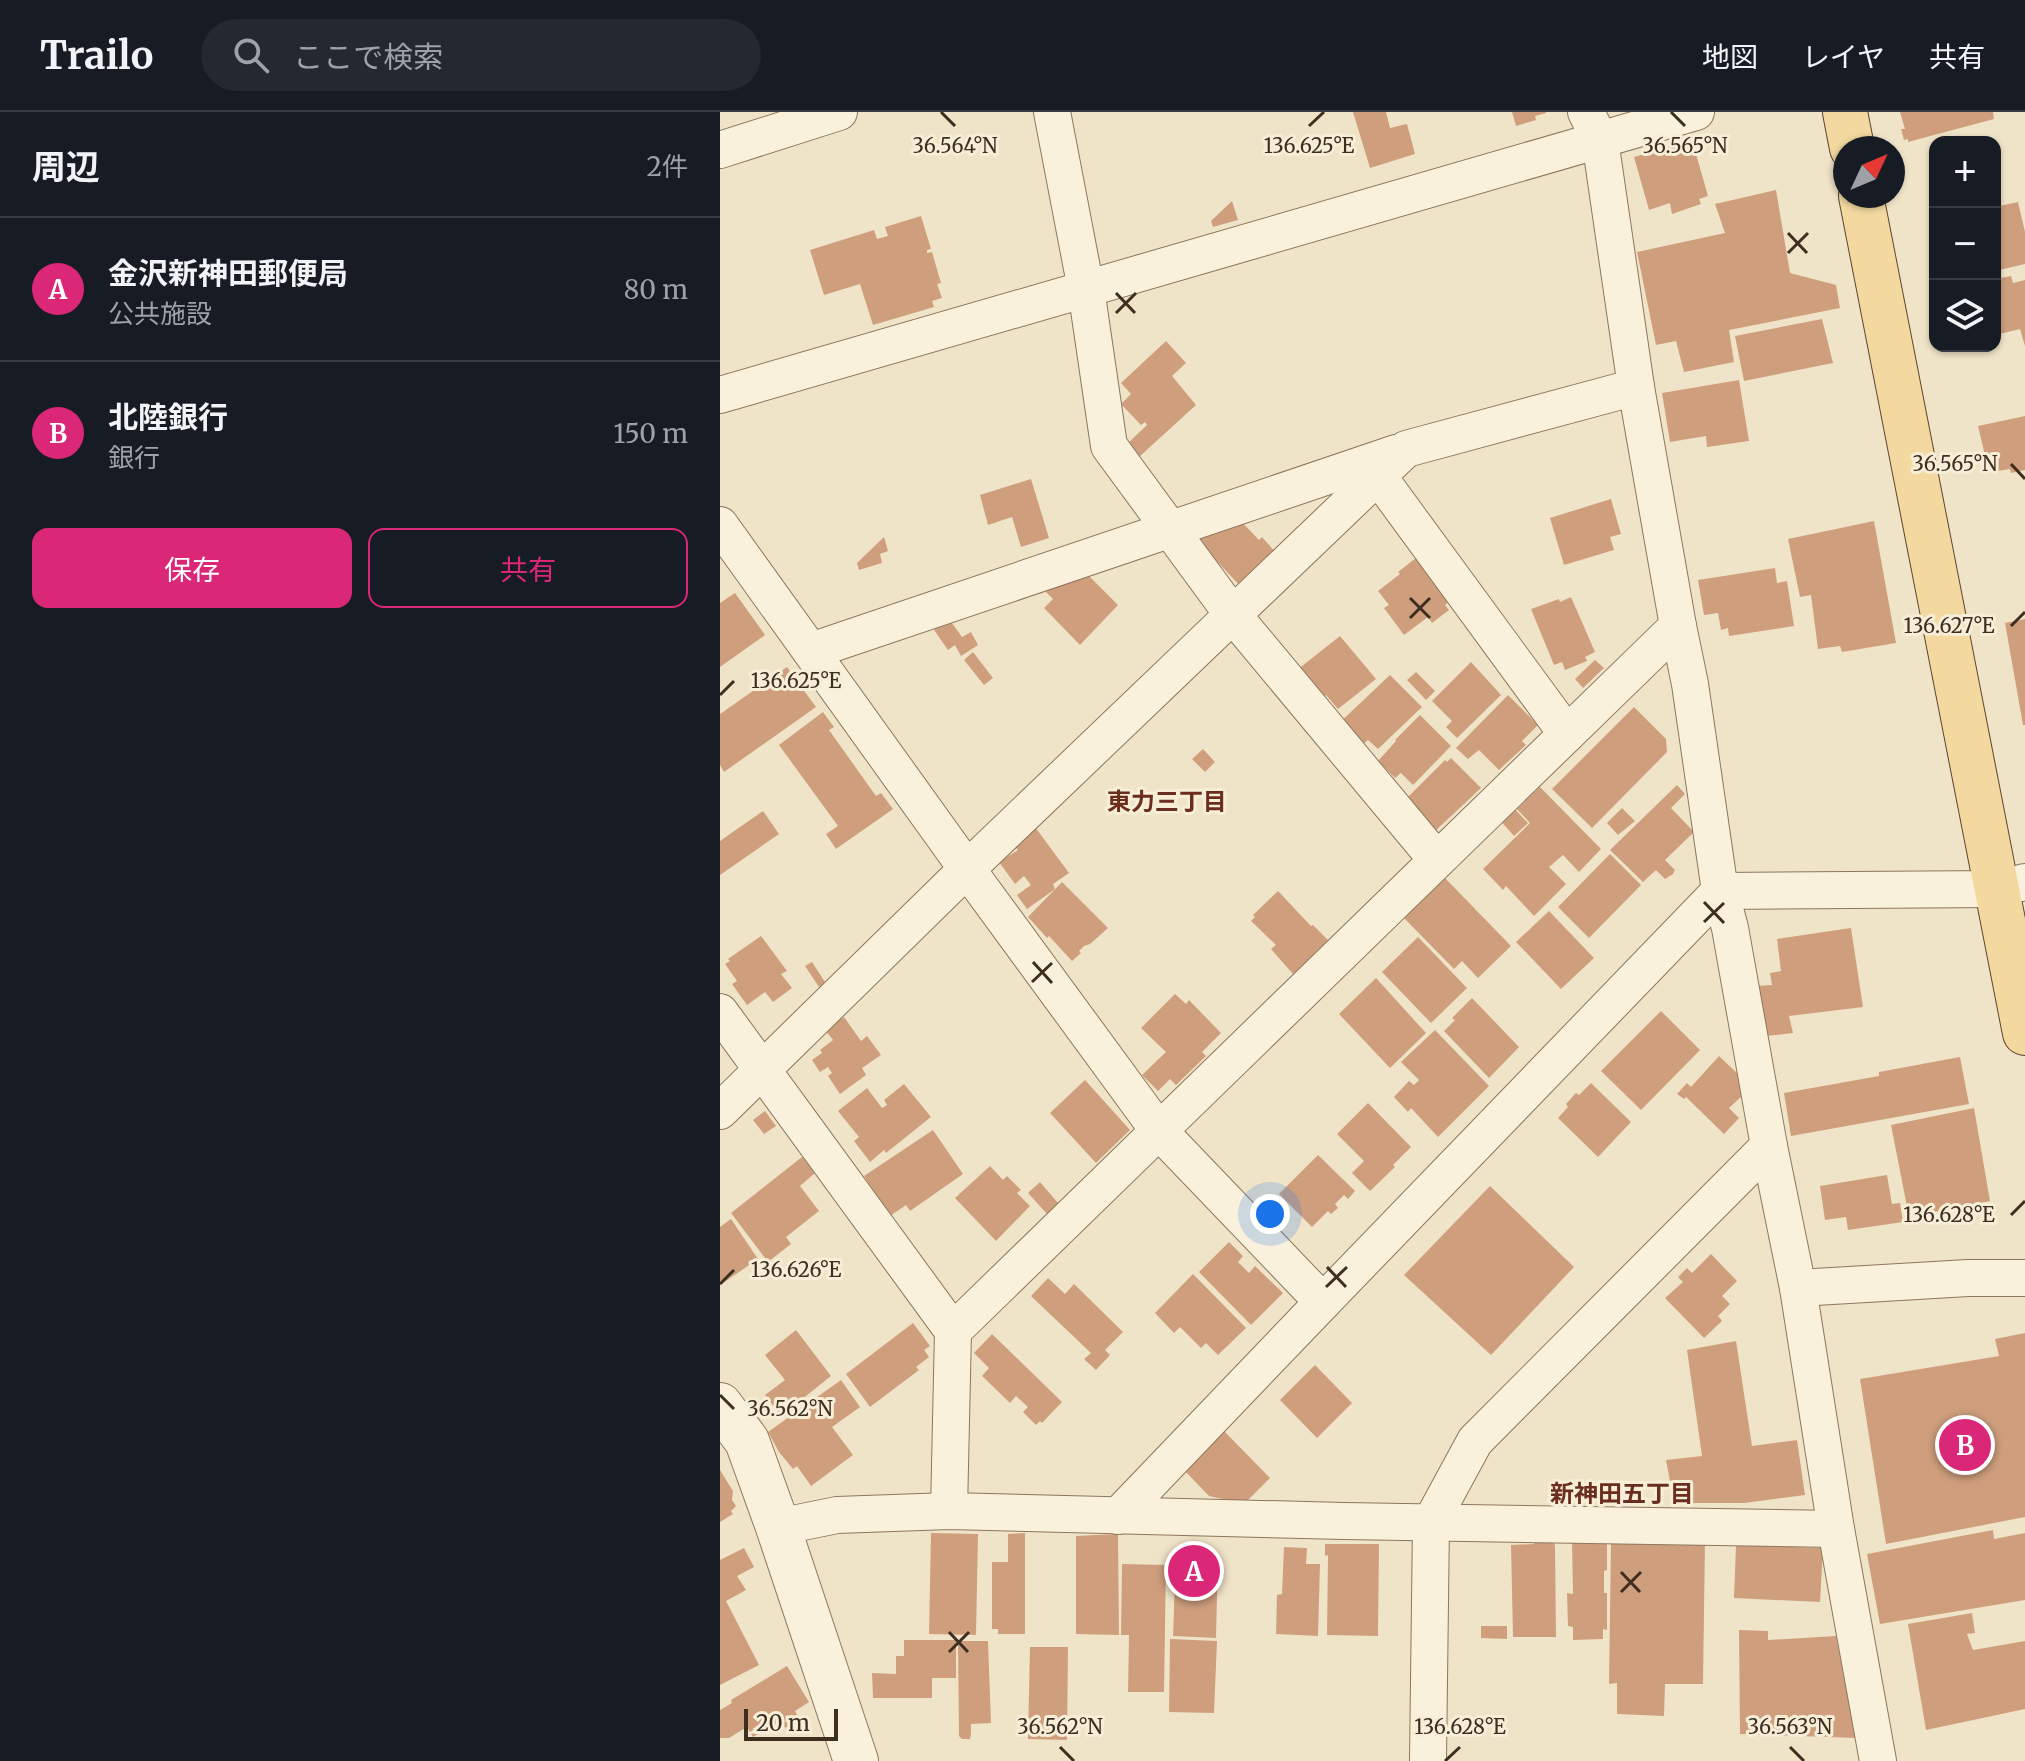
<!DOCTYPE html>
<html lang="ja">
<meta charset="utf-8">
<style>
body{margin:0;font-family:Merriweather,"Noto Sans JP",serif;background:#242831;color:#f1f3f6}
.controls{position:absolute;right:24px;top:24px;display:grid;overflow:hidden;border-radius:16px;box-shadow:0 2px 6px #0004}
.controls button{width:72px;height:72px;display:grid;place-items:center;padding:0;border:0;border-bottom:2px solid #363941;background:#171b24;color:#f1f3f6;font:40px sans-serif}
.compass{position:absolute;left:1113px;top:24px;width:72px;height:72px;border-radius:50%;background:#171b24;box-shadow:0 2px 6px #0004;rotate:46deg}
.scale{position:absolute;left:24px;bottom:20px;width:94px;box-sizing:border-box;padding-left:8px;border:4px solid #3d2e20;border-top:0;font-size:22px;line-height:28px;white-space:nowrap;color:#3d2e20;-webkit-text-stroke:6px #f7eed8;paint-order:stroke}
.you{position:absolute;left:550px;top:1102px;width:28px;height:28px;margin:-20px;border:6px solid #fff;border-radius:50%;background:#1a73e8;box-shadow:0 0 0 12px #1a73e833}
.badge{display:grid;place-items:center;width:52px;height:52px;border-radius:50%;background:#db2777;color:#fff;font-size:26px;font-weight:700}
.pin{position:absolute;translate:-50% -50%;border:4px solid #fff;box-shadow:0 2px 8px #0006}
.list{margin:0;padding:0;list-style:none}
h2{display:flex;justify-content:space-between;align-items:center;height:104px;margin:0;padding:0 32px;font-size:34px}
h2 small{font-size:26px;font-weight:400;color:#9ea1a6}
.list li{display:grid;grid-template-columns:52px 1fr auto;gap:24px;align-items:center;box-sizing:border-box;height:144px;padding:0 32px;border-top:2px solid #363941}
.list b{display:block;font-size:30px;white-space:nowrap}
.list p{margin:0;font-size:26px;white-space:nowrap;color:#9ea1a6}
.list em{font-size:26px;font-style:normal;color:#9ea1a6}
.actions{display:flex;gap:16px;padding:24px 32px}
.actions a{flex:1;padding:18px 0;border:2px solid #db2777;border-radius:16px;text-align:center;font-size:28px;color:#db2777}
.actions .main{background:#db2777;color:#fff}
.icon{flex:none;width:44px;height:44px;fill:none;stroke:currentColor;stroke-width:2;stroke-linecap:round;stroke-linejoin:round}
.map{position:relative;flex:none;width:1305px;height:1649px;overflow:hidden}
header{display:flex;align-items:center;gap:48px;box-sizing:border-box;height:112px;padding:0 40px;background:#171b24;border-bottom:2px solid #363941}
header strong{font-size:38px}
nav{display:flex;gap:44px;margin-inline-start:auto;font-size:28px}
.search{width:560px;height:72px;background:#242831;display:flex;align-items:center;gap:20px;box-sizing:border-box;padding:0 28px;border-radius:44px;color:#9ea1a6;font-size:30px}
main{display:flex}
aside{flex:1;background:#171b24}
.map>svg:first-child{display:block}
.building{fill:#cf9f7d}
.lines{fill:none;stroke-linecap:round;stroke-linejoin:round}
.minor-casing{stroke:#8d765c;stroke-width:38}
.tertiary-casing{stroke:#8d765c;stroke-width:46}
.primary-casing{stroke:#5b4430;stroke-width:46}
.minor{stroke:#faf1dc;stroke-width:36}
.tertiary{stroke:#faf1dc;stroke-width:44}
.primary{stroke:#f3d9a0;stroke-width:44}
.ticks{fill:none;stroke:#3d2e20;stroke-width:3}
.labels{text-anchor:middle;stroke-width:6;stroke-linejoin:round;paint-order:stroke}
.neighbourhood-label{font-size:24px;font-weight:bold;fill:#6b2e1e;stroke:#f7eed8}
.ticks-label{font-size:20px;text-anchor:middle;fill:#3d2e20;stroke:#f7eed8;stroke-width:6;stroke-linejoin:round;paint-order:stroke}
</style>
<header>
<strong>Trailo</strong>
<div class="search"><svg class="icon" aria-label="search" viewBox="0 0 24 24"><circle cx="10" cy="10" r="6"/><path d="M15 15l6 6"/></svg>ここで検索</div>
<nav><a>地図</a><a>レイヤ</a><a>共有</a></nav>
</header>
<main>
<aside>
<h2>周辺<small>2件</small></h2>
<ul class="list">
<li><span class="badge">A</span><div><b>金沢新神田郵便局</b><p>公共施設</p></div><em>80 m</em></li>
<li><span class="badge">B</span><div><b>北陸銀行</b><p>銀行</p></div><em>150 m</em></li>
</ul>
<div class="actions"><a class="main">保存</a><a>共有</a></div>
</aside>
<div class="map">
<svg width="1305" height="1649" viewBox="0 0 1305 1649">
<rect width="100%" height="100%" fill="#f0e4c8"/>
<g class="building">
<path d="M 633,0 L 666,0 L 670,16 L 687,12 L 695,42 L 650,56 Z"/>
<path d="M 792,0 L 826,0 L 826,1 L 815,4 L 816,8 L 796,14 Z"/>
<path d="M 1180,0 L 1273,0 L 1274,7 L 1188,30 L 1188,27 L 1184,28 L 1181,17 L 1185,17 Z"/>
<path d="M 972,28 L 988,84 L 979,87 L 981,92 L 952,102 L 950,91 L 929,98 L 914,45 Z"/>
<path d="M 1056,78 L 1070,161 L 1116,173 L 1120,196 L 1009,218 L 1014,250 L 964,260 L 956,229 L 936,233 L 917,140 L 1005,121 L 995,92 Z"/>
<path d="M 512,89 L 518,108 L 493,115 L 491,109 Z"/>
<path d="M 1298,90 L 1305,120 L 1305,152 L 1275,159 L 1275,95 Z"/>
<path d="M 201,104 L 211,137 L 207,138 L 207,141 L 212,140 L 221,171 L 217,172 L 222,186 L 212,189 L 214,195 L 153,213 L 140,172 L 104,183 L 90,138 L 154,118 L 157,127 L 168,124 L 165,115 Z"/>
<path d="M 1291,164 L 1293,171 L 1305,168 L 1305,234 L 1300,217 L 1280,222 L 1278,213 L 1275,214 L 1275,167 Z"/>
<path d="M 1102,207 L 1113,251 L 1024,269 L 1015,224 Z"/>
<path d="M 446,229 L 466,251 L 452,264 L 476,293 L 419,345 L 407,332 L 427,313 L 425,310 L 421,313 L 401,292 L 411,282 L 401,271 Z"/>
<path d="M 1019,268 L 1029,329 L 987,335 L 986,324 L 950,330 L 942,281 Z"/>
<path d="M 1305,304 L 1305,358 L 1291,361 L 1290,357 L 1278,359 L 1266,348 L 1258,314 Z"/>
<path d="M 311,367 L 329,426 L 301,435 L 292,405 L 268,413 L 260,383 Z"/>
<path d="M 891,387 L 901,422 L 890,425 L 894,438 L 844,453 L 830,406 Z"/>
<path d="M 518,406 L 539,428 L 542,425 L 557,442 L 522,476 L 478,429 L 500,408 Z"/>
<path d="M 1154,409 L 1176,531 L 1122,540 L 1120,534 L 1098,537 L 1091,483 L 1080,485 L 1068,427 Z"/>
<path d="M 164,425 L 168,439 L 160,442 L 162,451 L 139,458 L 137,451 Z"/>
<path d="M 696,446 L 709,465 L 712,463 L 731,488 L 725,493 L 729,498 L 712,511 L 708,505 L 684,523 L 664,496 L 669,493 L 658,479 L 680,462 L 678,460 Z"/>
<path d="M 358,453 L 398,493 L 360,533 L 324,496 L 333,487 L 326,480 L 346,460 Z"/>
<path d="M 1055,456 L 1057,471 L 1067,469 L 1074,514 L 1009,524 L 1008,516 L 1001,518 L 998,501 L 984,503 L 978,468 Z"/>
<path d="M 15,481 L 45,523 L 0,555 L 0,491 Z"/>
<path d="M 851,485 L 875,540 L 865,545 L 867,549 L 845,558 L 842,550 L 834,553 L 811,497 L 839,487 L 840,490 Z"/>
<path d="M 229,507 L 242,525 L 251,520 L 258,533 L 241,544 L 235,533 L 228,538 L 214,518 Z"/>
<path d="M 1305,507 L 1305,613 L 1303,613 L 1285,511 Z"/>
<path d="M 620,524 L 656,567 L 618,597 L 606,583 L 601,587 L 577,558 Z"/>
<path d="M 253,540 L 273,566 L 264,573 L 244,548 Z"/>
<path d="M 875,548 L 884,556 L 863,576 L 855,567 Z"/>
<path d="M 751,550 L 781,583 L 737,626 L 726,615 L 732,609 L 712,589 Z"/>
<path d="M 67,555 L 96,595 L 4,660 L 0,653 L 0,602 Z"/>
<path d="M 696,560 L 715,579 L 706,588 L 687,568 Z"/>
<path d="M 670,563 L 702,595 L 658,637 L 648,628 L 638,637 L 616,614 Z"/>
<path d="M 788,583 L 818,613 L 802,629 L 806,633 L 779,658 L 759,638 L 748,647 L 736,636 Z"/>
<path d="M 914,595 L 946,627 L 947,640 L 872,716 L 832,677 Z"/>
<path d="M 103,600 L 114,615 L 109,618 L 156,684 L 161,681 L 173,697 L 116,737 L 106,722 L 118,714 L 59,633 Z"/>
<path d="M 700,603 L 731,634 L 693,673 L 681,661 L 675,666 L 658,649 L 676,629 L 675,628 Z"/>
<path d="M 483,637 L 495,650 L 485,660 L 472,647 Z"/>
<path d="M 731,646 L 761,676 L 712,722 L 687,686 L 725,648 L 727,650 Z"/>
<path d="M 957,673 L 965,682 L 951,696 L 974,720 L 945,748 L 955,758 L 953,762 L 945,767 L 936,758 L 923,770 L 890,738 Z"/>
<path d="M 820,675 L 881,737 L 859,760 L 843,743 L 829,755 L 846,772 L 814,804 L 786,774 L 783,778 L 763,757 L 810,711 L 797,697 Z"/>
<path d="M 792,694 L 808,711 L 794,724 L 779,707 Z"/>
<path d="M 902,696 L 915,709 L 898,723 L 887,711 Z"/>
<path d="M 43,699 L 59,722 L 0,763 L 0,729 Z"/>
<path d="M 315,715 L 349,761 L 333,772 L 335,777 L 307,797 L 297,783 L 311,773 L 304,764 L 295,772 L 279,750 L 298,738 L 294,734 L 310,723 L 309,720 Z"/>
<path d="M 890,742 L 921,773 L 869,826 L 838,795 Z"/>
<path d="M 723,764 L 791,834 L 758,866 L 742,849 L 734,857 L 682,804 Z"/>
<path d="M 342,770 L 388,816 L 370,832 L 364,834 L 359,839 L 361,841 L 352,849 L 329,824 L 327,826 L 308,805 Z"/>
<path d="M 558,779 L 591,814 L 593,813 L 608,828 L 573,862 L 551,837 L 556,833 L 531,809 L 535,805 L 533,803 Z"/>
<path d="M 829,799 L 874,846 L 841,877 L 796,830 Z"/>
<path d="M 1131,816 L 1143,895 L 1069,904 L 1073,921 L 1046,924 L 1037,874 L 1052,873 L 1050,861 L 1061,859 L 1057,827 Z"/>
<path d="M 41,824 L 67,859 L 61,862 L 72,876 L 53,890 L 45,880 L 27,893 L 12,872 L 17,869 L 5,852 L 10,849 L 8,847 Z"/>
<path d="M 698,825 L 747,876 L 711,911 L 662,860 Z"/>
<path d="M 92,850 L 105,870 L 99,875 L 85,854 Z"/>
<path d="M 656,866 L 706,921 L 670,956 L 619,902 Z"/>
<path d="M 455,882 L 466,892 L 469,888 L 501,921 L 482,940 L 486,944 L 456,973 L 450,967 L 438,979 L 422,963 L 446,940 L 421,916 Z"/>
<path d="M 752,886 L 799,935 L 769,966 L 724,919 L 735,908 L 732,906 Z"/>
<path d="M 941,899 L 980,938 L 921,998 L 881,959 Z"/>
<path d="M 124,905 L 141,929 L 147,924 L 161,943 L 142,956 L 146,963 L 120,982 L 108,964 L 112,961 L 108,955 L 100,960 L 92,948 L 102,941 L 100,938 L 113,928 L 105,918 Z"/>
<path d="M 715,918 L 769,974 L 718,1025 L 691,996 L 688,1000 L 674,985 L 689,969 L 694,973 L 699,968 L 681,950 Z"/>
<path d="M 999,944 L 1018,962 L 1023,983 L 1009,996 L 1019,1006 L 1004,1022 L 966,985 L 964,987 L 957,982 L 967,971 L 971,975 Z"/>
<path d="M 1240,945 L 1249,992 L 1071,1024 L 1064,981 L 1159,964 L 1159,960 Z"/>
<path d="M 365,968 L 410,1018 L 376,1051 L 330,1001 Z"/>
<path d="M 871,971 L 911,1010 L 878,1045 L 838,1006 L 848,995 L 846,992 L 856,981 L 859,983 Z"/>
<path d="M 184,972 L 211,1005 L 166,1041 L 164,1038 L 150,1050 L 134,1029 L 139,1025 L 118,999 L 147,976 L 162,996 L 167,993 L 164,988 Z"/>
<path d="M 648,991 L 691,1035 L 673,1053 L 675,1055 L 650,1079 L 632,1061 L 644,1049 L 617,1022 Z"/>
<path d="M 1254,996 L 1270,1089 L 1189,1105 L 1171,1013 Z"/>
<path d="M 45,999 L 56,1014 L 44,1022 L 33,1008 Z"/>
<path d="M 213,1018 L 243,1062 L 190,1099 L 186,1093 L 170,1104 L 144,1064 Z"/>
<path d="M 598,1043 L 635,1079 L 628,1087 L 624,1083 L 615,1092 L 618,1096 L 611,1102 L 608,1099 L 592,1115 L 559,1082 Z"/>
<path d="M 82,1045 L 95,1061 L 80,1074 L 99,1099 L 66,1125 L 71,1132 L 48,1150 L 11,1101 Z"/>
<path d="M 270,1054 L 283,1068 L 287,1064 L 301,1078 L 297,1081 L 310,1094 L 276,1129 L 235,1086 Z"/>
<path d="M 1167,1063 L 1172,1092 L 1180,1091 L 1183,1110 L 1128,1118 L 1126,1105 L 1105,1108 L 1100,1074 Z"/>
<path d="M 320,1070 L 338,1091 L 327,1102 L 308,1081 Z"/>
<path d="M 770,1074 L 854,1155 L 771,1243 L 684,1163 Z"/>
<path d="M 11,1107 L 38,1147 L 0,1173 L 0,1115 Z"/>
<path d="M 509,1130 L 523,1144 L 518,1150 L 529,1161 L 535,1154 L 563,1181 L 531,1213 L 479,1160 Z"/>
<path d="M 991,1142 L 1017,1169 L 1002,1184 L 1010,1192 L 998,1204 L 1002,1209 L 984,1226 L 945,1186 L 963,1170 L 958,1165 L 967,1156 L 972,1161 Z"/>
<path d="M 473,1162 L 526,1216 L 498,1243 L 486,1231 L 481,1236 L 460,1215 L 454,1221 L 435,1201 Z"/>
<path d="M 328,1166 L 345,1182 L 354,1172 L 403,1220 L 385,1238 L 390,1243 L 376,1258 L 364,1247 L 371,1241 L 311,1184 Z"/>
<path d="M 193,1211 L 210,1234 L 204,1238 L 209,1245 L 196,1255 L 199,1258 L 150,1295 L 126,1262 Z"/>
<path d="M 76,1218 L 111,1264 L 61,1304 L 45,1283 L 65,1268 L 45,1243 Z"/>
<path d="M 1305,1221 L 1305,1405 L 1166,1432 L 1140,1267 L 1279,1244 L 1275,1227 Z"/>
<path d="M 272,1222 L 342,1290 L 322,1311 L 320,1309 L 316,1313 L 303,1300 L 308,1295 L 296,1284 L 290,1291 L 262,1264 L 269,1256 L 254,1241 Z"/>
<path d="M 1016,1229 L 1032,1334 L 1077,1328 L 1085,1383 L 1024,1391 L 954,1391 L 946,1348 L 982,1344 L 967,1238 Z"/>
<path d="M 595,1253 L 632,1291 L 597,1326 L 560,1288 Z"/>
<path d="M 121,1268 L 140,1295 L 112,1315 L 133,1343 L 91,1374 L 77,1354 L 73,1357 L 59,1340 L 48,1320 Z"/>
<path d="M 502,1317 L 550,1366 L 524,1392 L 489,1384 L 462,1356 Z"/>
<path d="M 0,1358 L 13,1379 L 12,1388 L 16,1394 L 11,1399 L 13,1402 L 0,1410 Z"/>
<path d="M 1273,1418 L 1274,1427 L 1305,1421 L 1305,1488 L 1160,1512 L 1147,1442 Z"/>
<path d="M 211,1421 L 258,1422 L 256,1523 L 209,1522 Z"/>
<path d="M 305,1421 L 305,1522 L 278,1522 L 278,1517 L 272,1517 L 272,1450 L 288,1450 L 288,1422 Z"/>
<path d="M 398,1422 L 399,1523 L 356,1522 L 356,1424 Z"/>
<path d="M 815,1428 L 834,1428 L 834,1432 L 835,1433 L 836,1525 L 793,1525 L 791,1433 L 814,1432 Z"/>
<path d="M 891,1428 L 985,1429 L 983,1572 L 945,1572 L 944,1604 L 897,1602 L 897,1571 L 889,1572 Z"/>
<path d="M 852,1431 L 887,1432 L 887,1458 L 884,1459 L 884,1481 L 887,1481 L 887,1518 L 883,1517 L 883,1527 L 853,1528 L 853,1515 L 848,1514 L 847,1481 L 853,1482 Z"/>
<path d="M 605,1432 L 659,1432 L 658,1524 L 607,1523 L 608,1443 L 605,1444 Z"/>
<path d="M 1016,1433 L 1103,1436 L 1100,1490 L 1014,1486 Z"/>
<path d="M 564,1435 L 587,1436 L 586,1452 L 600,1452 L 598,1524 L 556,1522 L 557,1483 L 562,1482 Z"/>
<path d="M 24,1436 L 34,1455 L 17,1464 L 26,1478 L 6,1489 L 39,1553 L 0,1573 L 0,1448 Z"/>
<path d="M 456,1440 L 498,1441 L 496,1526 L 453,1524 Z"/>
<path d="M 402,1452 L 446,1453 L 444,1580 L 408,1580 L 409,1523 L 401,1523 Z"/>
<path d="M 1252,1501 L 1255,1521 L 1247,1522 L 1253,1538 L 1305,1529 L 1305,1597 L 1206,1618 L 1188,1512 Z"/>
<path d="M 761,1514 L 787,1514 L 787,1527 L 761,1526 Z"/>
<path d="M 1019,1518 L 1048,1519 L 1048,1528 L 1116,1524 L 1136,1626 L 1020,1622 Z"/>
<path d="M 450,1527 L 497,1529 L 494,1601 L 449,1600 Z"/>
<path d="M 184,1528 L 236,1528 L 236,1566 L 212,1566 L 212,1586 L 153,1586 L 152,1561 L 176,1562 L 176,1544 L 184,1544 Z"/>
<path d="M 238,1529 L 268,1529 L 271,1611 L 251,1612 L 251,1622 L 250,1627 L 242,1627 L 239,1624 Z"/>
<path d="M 310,1535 L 348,1535 L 347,1628 L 308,1627 Z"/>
<path d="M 67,1554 L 89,1590 L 75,1599 L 80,1608 L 66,1617 L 61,1609 L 33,1625 L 27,1615 L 9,1626 L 0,1626 L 0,1598 L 12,1591 L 11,1588 Z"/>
</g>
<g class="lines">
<defs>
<g id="minor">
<path d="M 332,0 L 366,177 L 389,334 L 513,503 L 717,748"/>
<path d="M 866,0 L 880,28 L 916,275 L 958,514 L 970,572 L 1000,779 L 1010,816 L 1049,1034 L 1078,1176 L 1116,1417 L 1158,1649"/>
<path d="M 0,38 L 119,0"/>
<path d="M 0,283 L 976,0"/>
<path d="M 658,364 L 847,622"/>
<path d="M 0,413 L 247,757 L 439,1019 L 603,1190 L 1000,779 L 1277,777 L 1305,770"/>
<path d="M 91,539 L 676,341"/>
<path d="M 0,900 L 233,1219 L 229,1399"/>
<path d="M 0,999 L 247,757 L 686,337 L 916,275"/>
<path d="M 1078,1176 L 1248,1166 L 1305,1166"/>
<path d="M 233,1219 L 958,514"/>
<path d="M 398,1404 L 603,1190"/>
<path d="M 58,1415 L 117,1403 L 229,1399 L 624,1409 L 1116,1417"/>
<path d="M 708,1649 L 711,1410 L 755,1329 L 1049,1034"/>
</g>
<path id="tertiary" d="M 0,1293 L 27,1329 L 58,1415 L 136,1649"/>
<g id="primary">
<path d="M 1125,0 L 1132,36"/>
<path d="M 1141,84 L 1305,921"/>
</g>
</defs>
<use href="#minor" class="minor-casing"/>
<use href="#tertiary" class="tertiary-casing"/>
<use href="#primary" class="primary-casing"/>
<use href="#minor" class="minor"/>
<use href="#tertiary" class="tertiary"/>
<use href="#primary" class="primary"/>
</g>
<path class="ticks" d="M 221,0 L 235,14M 951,0 L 965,14M 589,14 L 604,0M 1068,121 L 1087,141M 1068,141 L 1088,121M 396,181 L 415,201M 396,201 L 416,181M 1291,352 L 1305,367M 690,486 L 710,506M 690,506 L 710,486M 1291,514 L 1305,500M 0,583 L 14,569M 984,790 L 1004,811M 984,810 L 1004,791M 313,850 L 332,871M 312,870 L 332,851M 1291,1103 L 1305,1089M 607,1155 L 626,1175M 0,1172 L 14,1158M 606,1175 L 627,1155M 0,1283 L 14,1297M 901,1460 L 920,1480M 901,1480 L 921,1460M 229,1520 L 248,1540M 229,1540 L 249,1520M 340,1635 L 354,1649M 1070,1635 L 1084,1649M 725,1649 L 740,1635"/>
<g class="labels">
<g class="neighbourhood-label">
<text x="447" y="698">東力三丁目</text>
<text x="902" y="1390">新神田五丁目</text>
</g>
</g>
<g class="ticks-label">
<text x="589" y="41">136.625°E</text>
<text x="235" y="41">36.564°N</text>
<text x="965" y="41">36.565°N</text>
<text x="1235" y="359">36.565°N</text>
<text x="1229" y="521">136.627°E</text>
<text x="76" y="576">136.625°E</text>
<text x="1229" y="1110">136.628°E</text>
<text x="76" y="1165">136.626°E</text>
<text x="70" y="1304">36.562°N</text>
<text x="340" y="1622">36.562°N</text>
<text x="1070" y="1622">36.563°N</text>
<text x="740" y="1622">136.628°E</text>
</g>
</svg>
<div class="controls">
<button>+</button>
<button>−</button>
<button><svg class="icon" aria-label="layers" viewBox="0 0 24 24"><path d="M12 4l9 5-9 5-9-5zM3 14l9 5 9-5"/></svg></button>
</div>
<svg class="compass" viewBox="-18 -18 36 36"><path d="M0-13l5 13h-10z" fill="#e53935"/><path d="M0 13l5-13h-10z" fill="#9ea1a6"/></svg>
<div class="scale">20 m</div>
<div class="you"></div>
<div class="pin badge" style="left:474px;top:1459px">A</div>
<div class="pin badge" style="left:1245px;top:1333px">B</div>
</div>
</main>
